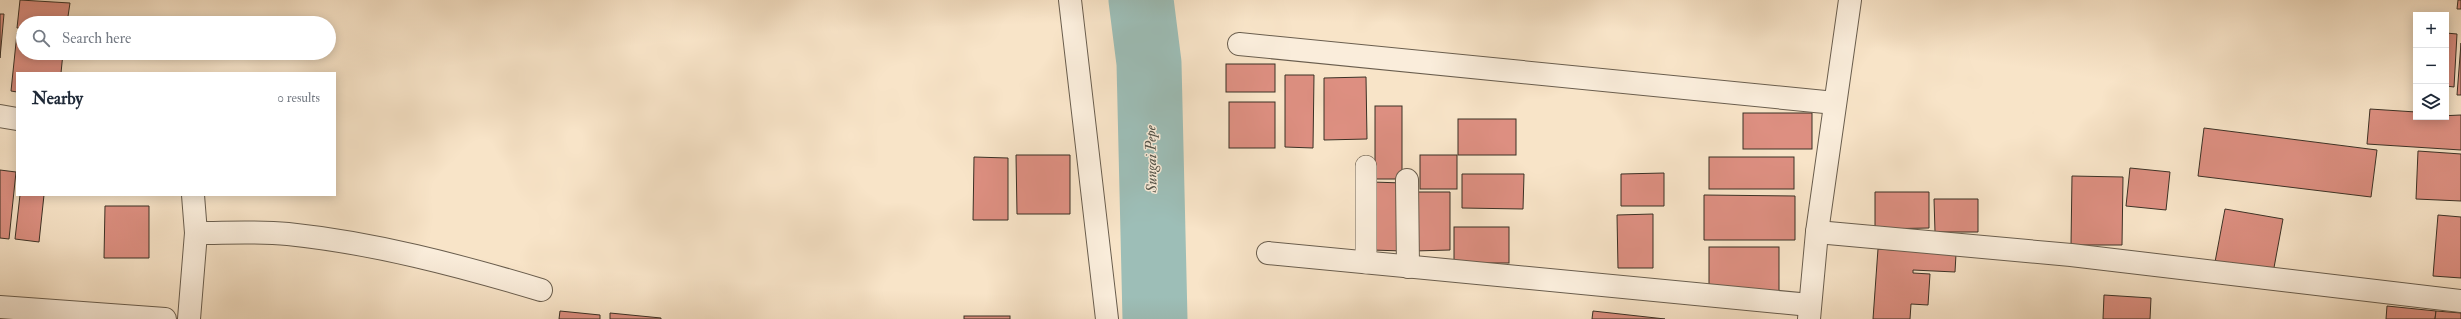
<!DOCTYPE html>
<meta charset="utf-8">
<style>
body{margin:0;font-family:"IM FELL Double Pica",serif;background:#f2f2f3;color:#1f2937}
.controls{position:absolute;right:12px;top:12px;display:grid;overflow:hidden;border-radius:0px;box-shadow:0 2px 10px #0003}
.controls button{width:36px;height:36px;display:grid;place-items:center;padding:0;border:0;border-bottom:1px solid #e0e1e3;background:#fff;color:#1f2937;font:20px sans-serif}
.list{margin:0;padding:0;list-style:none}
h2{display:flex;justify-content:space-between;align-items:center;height:52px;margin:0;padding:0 16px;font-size:17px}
h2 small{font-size:13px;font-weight:400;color:#747a83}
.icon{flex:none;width:22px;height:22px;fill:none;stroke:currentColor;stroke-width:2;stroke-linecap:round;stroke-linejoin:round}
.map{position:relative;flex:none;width:2461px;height:319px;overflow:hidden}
.search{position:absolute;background:#fff;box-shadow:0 2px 10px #0003;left:16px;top:16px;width:320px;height:44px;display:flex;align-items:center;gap:10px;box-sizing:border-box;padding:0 14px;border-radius:22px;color:#747a83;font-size:15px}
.panel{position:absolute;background:#fff;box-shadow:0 2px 10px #0003;left:16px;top:72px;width:320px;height:124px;border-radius:0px}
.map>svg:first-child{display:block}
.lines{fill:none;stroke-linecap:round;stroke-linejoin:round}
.river{stroke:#9dbeb7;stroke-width:65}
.building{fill:#dd8f81;stroke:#3b3125}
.lane-casing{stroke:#6a5e4e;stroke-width:22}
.street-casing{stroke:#6a5e4e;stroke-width:24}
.lane{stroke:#faeddb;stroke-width:21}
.street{stroke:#faeddb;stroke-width:22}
.labels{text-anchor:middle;stroke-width:3;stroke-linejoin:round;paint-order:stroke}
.water-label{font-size:15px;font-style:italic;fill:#54544a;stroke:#faeddb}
</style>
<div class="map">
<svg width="2461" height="319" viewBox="0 0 2461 319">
<rect width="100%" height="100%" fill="#f8e4c8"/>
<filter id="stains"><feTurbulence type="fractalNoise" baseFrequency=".005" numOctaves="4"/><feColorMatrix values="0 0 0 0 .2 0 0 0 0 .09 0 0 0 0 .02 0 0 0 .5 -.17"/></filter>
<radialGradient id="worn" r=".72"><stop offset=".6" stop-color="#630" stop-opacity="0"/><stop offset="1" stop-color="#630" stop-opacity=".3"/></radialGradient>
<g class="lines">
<path class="river" d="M 1141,0 L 1149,63 L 1155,319"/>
</g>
<g class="building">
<path d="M 20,0 L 70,3 L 67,23 L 23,23 L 23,28 L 17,28 Z"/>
<path d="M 2458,0 L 2461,0 L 2461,9 L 2457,9 Z"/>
<path d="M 0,14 L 4,14 L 0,58 Z"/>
<path d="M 17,33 L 23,34 L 23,53 L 63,53 L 61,73 L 17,73 L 17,92 L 11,91 Z"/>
<path d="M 2446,33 L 2457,34 L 2454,87 L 2446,86 Z"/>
<path d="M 2461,43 L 2461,95 L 2457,95 Z"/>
<rect x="1226" y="64" width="49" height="28"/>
<path d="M 1285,75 L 1314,75 L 1313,148 L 1285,147 Z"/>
<path d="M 1366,77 L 1367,139 L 1324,140 L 1324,78 Z"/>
<rect x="1229" y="102" width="46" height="46"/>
<rect x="1375" y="106" width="27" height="73"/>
<path d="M 2370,109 L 2416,112 L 2416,117 L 2461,115 L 2461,150 L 2367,144 Z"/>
<rect x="1743" y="113" width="69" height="36"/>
<rect x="1458" y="119" width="58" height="36"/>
<path d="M 2204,128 L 2377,150 L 2371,197 L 2198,176 Z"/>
<path d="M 2418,151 L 2461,154 L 2461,201 L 2416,199 Z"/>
<path d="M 1016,155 L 1070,155 L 1070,214 L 1017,214 Z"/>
<rect x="1420" y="155" width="37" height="34"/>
<path d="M 974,157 L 1008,158 L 1008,220 L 973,220 Z"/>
<rect x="1709" y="157" width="85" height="32"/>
<path d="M 2130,168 L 2170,172 L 2166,210 L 2126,206 Z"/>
<path d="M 0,170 L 16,172 L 9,239 L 0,238 Z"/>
<path d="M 1664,173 L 1664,206 L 1621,206 L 1621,174 Z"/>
<path d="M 1462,174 L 1524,174 L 1523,209 L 1462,208 Z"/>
<path d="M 2072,176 L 2123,177 L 2122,245 L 2071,245 Z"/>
<path d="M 1372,182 L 1403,183 L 1403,251 L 1372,250 Z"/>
<path d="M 1414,192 L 1450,192 L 1450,250 L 1414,251 Z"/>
<path d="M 1875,192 L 1929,192 L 1929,228 L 1875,229 Z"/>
<path d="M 20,195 L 44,195 L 39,242 L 15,239 Z"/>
<path d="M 1704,195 L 1795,196 L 1795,240 L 1704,240 Z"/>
<path d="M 1934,199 L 1978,199 L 1978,232 L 1935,232 Z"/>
<path d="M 105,206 L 149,206 L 149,258 L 104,258 Z"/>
<path d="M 2225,209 L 2283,219 L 2273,273 L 2215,262 Z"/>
<path d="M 1653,214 L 1653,268 L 1618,268 L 1617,215 Z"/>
<path d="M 2438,215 L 2461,217 L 2461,278 L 2433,276 Z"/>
<rect x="1454" y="227" width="55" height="36"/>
<rect x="1709" y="247" width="70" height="44"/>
<path d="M 1878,249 L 1956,254 L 1955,272 L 1913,270 L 1913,273 L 1930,274 L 1928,305 L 1911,304 L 1910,319 L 1873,319 Z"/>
<path d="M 2104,295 L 2151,298 L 2150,319 L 2103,319 Z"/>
<path d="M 2387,306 L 2436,311 L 2435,319 L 2386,319 Z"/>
<path d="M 560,311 L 600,315 L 600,319 L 559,319 Z"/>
<path d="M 1593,311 L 1665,319 L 1592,319 Z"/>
<path d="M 2436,311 L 2461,313 L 2461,319 L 2435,319 Z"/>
<path d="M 610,313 L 661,318 L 661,319 L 610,319 Z"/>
<rect x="964" y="316" width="46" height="3"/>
</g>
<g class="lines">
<defs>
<path id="lane" d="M 1366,263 L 1366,166"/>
<g id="street">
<path d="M 1070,0 L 1107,319"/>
<path d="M 1239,44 L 1835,103"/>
<path d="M 0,116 L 17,119"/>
<path d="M 1407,180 L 1408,267"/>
<path d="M 1817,232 L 2071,255 L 2461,301"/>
<path d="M 196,233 C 226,233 258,231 288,234 C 374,243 458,265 541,290"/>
<path d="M 1268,253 L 1810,305"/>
<path d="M 0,307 L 165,319"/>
<path d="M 189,319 L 196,233 L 193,195"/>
<path d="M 1809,319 L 1817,232 L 1850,0"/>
</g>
</defs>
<use href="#lane" class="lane-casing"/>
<use href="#street" class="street-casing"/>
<use href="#lane" class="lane"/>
<use href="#street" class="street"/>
</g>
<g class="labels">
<g class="water-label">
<text transform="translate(1151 159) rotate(-91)" y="5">Sungai Pepe</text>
</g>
</g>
<rect width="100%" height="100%" filter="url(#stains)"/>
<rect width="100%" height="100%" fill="url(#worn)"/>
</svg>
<div class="controls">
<button>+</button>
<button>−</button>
<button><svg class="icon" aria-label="layers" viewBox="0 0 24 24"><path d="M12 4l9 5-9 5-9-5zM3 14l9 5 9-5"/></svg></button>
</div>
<div class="search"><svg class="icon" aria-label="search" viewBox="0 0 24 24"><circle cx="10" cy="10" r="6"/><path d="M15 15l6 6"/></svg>Search here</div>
<section class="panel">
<h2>Nearby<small>0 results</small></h2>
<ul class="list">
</ul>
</section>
</div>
